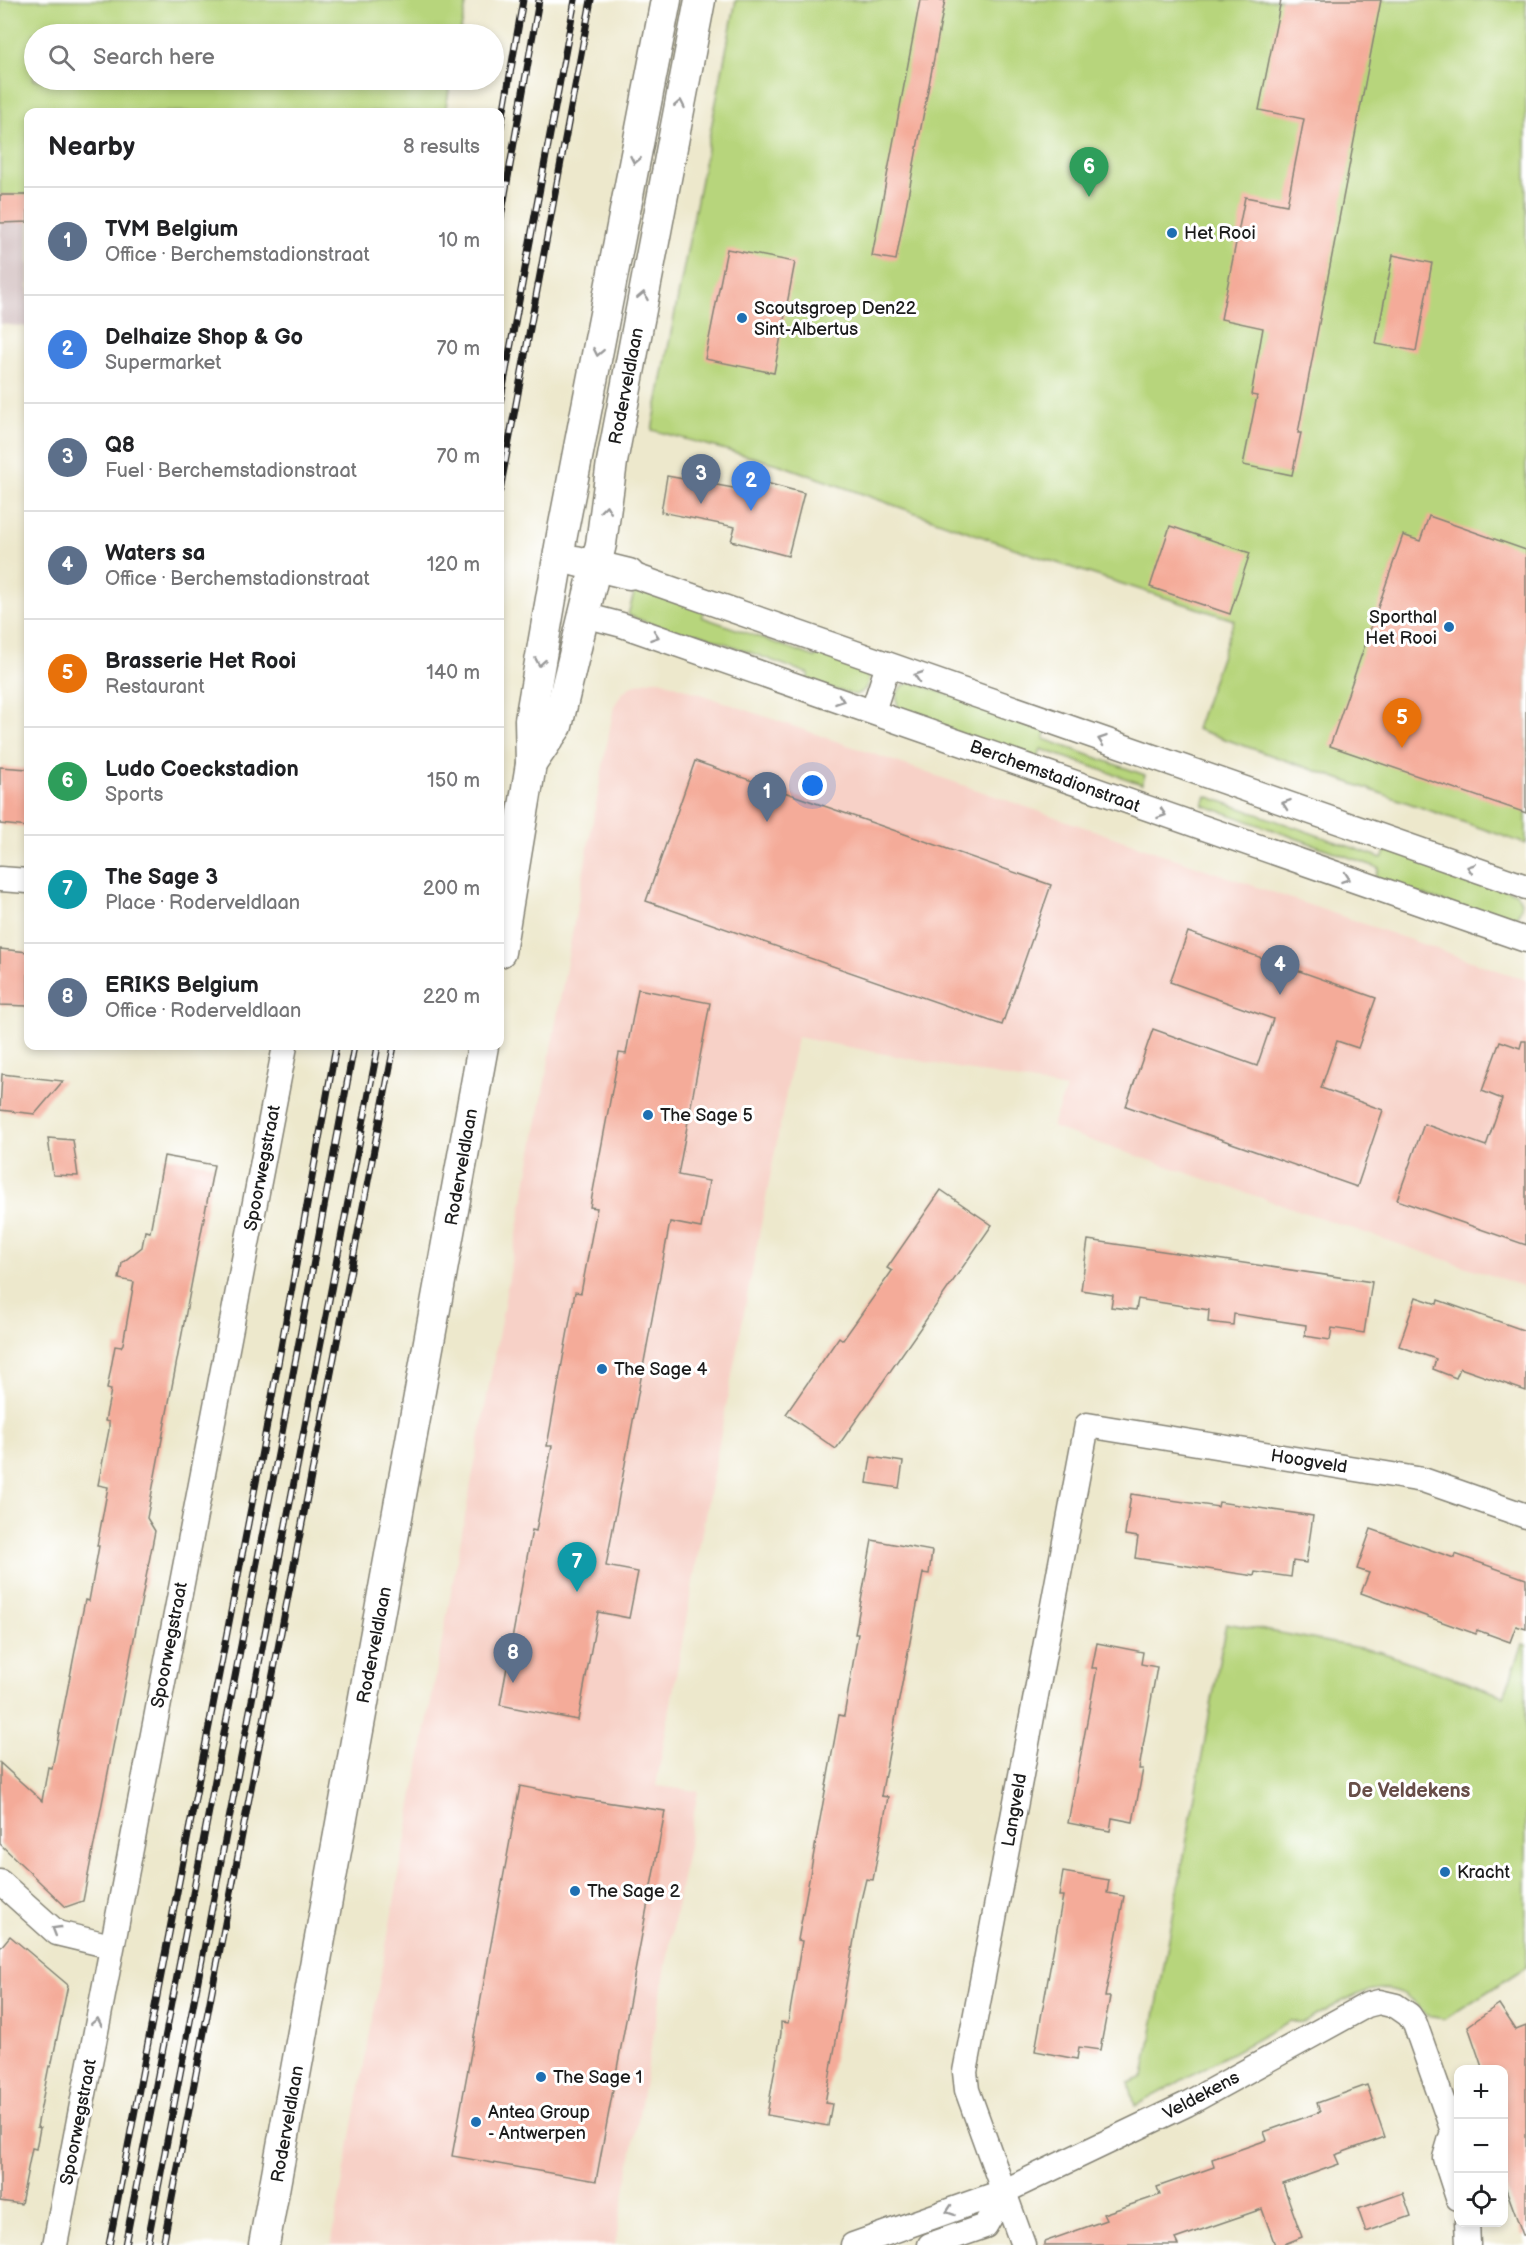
<!DOCTYPE html>
<meta charset="utf-8">
<style>
body{margin:0;font-family:"Balsamiq Sans",sans-serif;background:#f6f6f6;color:#202124}
.controls{position:absolute;right:18px;bottom:18px;display:grid;overflow:hidden;border-radius:12px;box-shadow:0 3px 9px #0003}
.controls button{width:54px;height:54px;display:grid;place-items:center;padding:0;border:0;border-bottom:2px solid #e0e0e0;background:#fff;color:#202124;font:30px sans-serif}
.you{position:absolute;left:813px;top:786px;width:21px;height:21px;margin:-15px;border:4px solid #fff;border-radius:50%;background:#1a73e8;box-shadow:0 0 0 9px #1a73e833}
.badge{display:grid;place-items:center;width:39px;height:39px;border-radius:50%;background:#0f766e;color:#fff;font-size:20px;font-weight:700}
.pin{position:absolute;translate:-50% -50px;filter:drop-shadow(0 2px 3px #0008)}
.pin::after{content:'';position:absolute;top:32px;width:21px;height:18px;background:inherit;clip-path:polygon(0 0,100% 0,50% 100%)}
.list{margin:0;padding:0;list-style:none}
h2{display:flex;justify-content:space-between;align-items:center;height:78px;margin:0;padding:0 24px;font-size:26px}
h2 small{font-size:20px;font-weight:400;color:#757577}
.list li{display:grid;grid-template-columns:39px 1fr auto;gap:18px;align-items:center;box-sizing:border-box;height:108px;padding:0 24px;border-top:2px solid #e0e0e0}
.list b{display:block;font-size:22px;white-space:nowrap}
.list p{margin:0;font-size:20px;white-space:nowrap;color:#757577}
.list em{font-size:20px;font-style:normal;color:#757577}
.icon{flex:none;width:33px;height:33px;fill:none;stroke:currentColor;stroke-width:2;stroke-linecap:round;stroke-linejoin:round}
.map{position:relative;flex:none;width:1526px;height:2245px;overflow:hidden}
.search{position:absolute;background:#fff;box-shadow:0 3px 9px #0003;left:24px;top:24px;width:480px;height:66px;display:flex;align-items:center;gap:15px;box-sizing:border-box;padding:0 21px;border-radius:33px;color:#757577;font-size:22px}
.panel{position:absolute;background:#fff;box-shadow:0 3px 9px #0003;left:24px;top:108px;width:480px;height:942px;border-radius:12px}
.map>svg:first-child{display:block}
.built{fill:#f7d1c7}
.industrial{fill:#d2bfc0}
.green{fill:#b7d57c;stroke:#6a784c;stroke-width:1.5}
.building{fill:#f4ab99}
.lines{fill:none;stroke-linecap:round;stroke-linejoin:round}
.minor-casing{stroke:#848274;stroke-width:27}
.tertiary-casing{stroke:#848274;stroke-width:33}
.minor{stroke:#fff;stroke-width:24}
.tertiary{stroke:#fff;stroke-width:30}
.rail-casing{stroke:#1c1c1c;stroke-width:7}
.rail{stroke:#fff;stroke-width:4.5;stroke-dasharray:14;stroke-linecap:butt}
.oneway{stroke:#999}
.poi-dot{fill:#1f6fb2;stroke:#fff;stroke-width:2}
.labels{text-anchor:middle;stroke-width:6;stroke-linejoin:round;paint-order:stroke}
.poi-label{font-size:18px;fill:#1c1c1c;stroke:#fff;text-anchor:start}
.street-label{font-size:18px;fill:#1c1c1c;stroke:#fff}
.neighbourhood-label{font-size:20px;font-weight:bold;fill:#684e48;stroke:#fff}
</style>
<div class="map">
<svg width="1526" height="2245" viewBox="0 0 1526 2245">
<rect width="100%" height="100%" fill="#fff"/>
<filter id="ink" filterUnits="userSpaceOnUse"><feTurbulence type="fractalNoise" baseFrequency=".0167" numOctaves="2"/><feDisplacementMap in="SourceGraphic" scale="12" xChannelSelector="R" yChannelSelector="G"/><feConvolveMatrix kernelMatrix="1 2 1 2 8 2 1 2 1" color-interpolation-filters="sRGB"/></filter>
<filter id="wash" filterUnits="userSpaceOnUse"><feTurbulence type="fractalNoise" baseFrequency=".008" numOctaves="4" result="noise"/><feDisplacementMap in="SourceGraphic" scale="24" xChannelSelector="R" yChannelSelector="G"/><feGaussianBlur stdDeviation="1.35" result="paint"/><feColorMatrix in="noise" values="0 0 0 0 0 0 0 0 0 0 0 0 0 0 0 0 0 1.4 0 .05"/><feComposite in="paint" operator="in"/></filter>
<g filter="url(#wash)">
<rect width="100%" height="100%" fill="#ede8cc"/>
<path class="built" d="M 657,679 L 1526,980 L 1526,1287 L 1051,1127 L 1066,1089 L 797,1037 L 704,1521 L 656,1786 L 698,1791 L 615,2245 L 331,2245 L 614,706 L 623,692 L 633,685 Z"/>
<path class="industrial" d="M 0,195 L 28,195 L 28,327 L 0,324 Z"/>
<g class="green">
<path d="M 0,0 L 467,0 L 460,34 L 34,34 L 34,80 L 451,80 L 445,112 L 28,112 L 28,195 L 0,195 Z"/>
<path d="M 736,0 L 1526,0 L 1526,844 L 1196,729 L 1234,620 L 1045,559 L 781,465 L 652,430 Z"/>
<path d="M 636,586 L 704,609 L 702,617 L 815,657 L 819,649 L 866,668 C 871,681 868,691 855,695 L 806,682 L 809,674 L 697,633 L 694,641 L 628,615 Z"/>
<path d="M 912,682 L 1048,728 L 1044,739 L 1145,775 L 1142,784 L 1041,749 L 1037,761 L 902,713 C 892,699 896,686 912,682 Z"/>
<path d="M 1206,796 L 1382,858 L 1387,847 L 1516,893 C 1526,905 1520,918 1506,923 L 1375,879 L 1379,868 L 1203,805 Z"/>
<path d="M 1226,1623 L 1381,1652 L 1504,1696 L 1523,1644 L 1526,1645 L 1526,1967 L 1445,2019 L 1426,2016 C 1397,1972 1362,1990 1324,2011 C 1318,2014 1310,2020 1303,2022 C 1299,2023 1294,2022 1290,2021 L 1135,2106 L 1129,2083 L 1144,2077 Z"/>
</g>
<g id="blocks">
<g class="building">
<path d="M 920,0 L 945,0 L 896,260 L 872,256 Z"/>
<path d="M 1281,0 L 1381,0 L 1298,433 L 1301,433 L 1292,475 L 1243,465 L 1257,396 L 1251,395 L 1263,328 L 1221,319 L 1245,197 L 1287,205 L 1304,119 L 1259,110 Z"/>
<path d="M 0,195 L 28,195 L 28,222 L 0,223 Z"/>
<path d="M 727,249 L 795,262 L 774,373 L 705,359 Z"/>
<path d="M 1393,255 L 1432,263 L 1416,351 L 1376,344 Z"/>
<path d="M 667,476 L 744,490 L 747,478 L 804,493 L 788,556 L 731,541 L 735,527 L 661,512 Z"/>
<path d="M 1429,516 L 1526,550 L 1526,813 L 1330,746 L 1403,535 L 1420,541 Z"/>
<path d="M 1170,526 L 1250,553 L 1230,614 L 1150,587 Z"/>
<path d="M 695,761 L 1051,885 L 1002,1025 L 646,901 Z"/>
<path d="M 0,767 L 28,769 L 28,827 L 0,824 Z"/>
<path d="M 1188,932 L 1376,998 L 1358,1048 L 1337,1041 L 1321,1088 L 1383,1110 L 1357,1187 L 1126,1106 L 1153,1029 L 1257,1066 L 1273,1019 L 1170,982 Z"/>
<path d="M 0,949 L 28,952 L 28,1006 L 0,1005 Z"/>
<path d="M 638,989 L 710,1003 L 678,1175 L 709,1181 L 701,1228 L 670,1222 L 606,1566 L 638,1572 L 629,1618 L 598,1612 L 578,1720 L 500,1705 L 532,1530 L 536,1531 L 552,1446 L 547,1446 L 575,1292 L 581,1293 L 597,1208 L 590,1207 L 619,1053 L 626,1054 Z"/>
<path d="M 1500,1041 L 1520,1048 L 1522,1041 L 1526,1041 L 1526,1245 L 1397,1200 L 1424,1124 L 1486,1146 L 1502,1099 L 1482,1091 Z"/>
<path d="M 2,1074 L 63,1081 L 35,1114 L 0,1110 Z"/>
<path d="M 48,1138 L 73,1140 L 78,1176 L 53,1175 Z"/>
<path d="M 164,1156 L 214,1165 L 147,1518 L 155,1531 L 83,1901 L 66,1907 L 0,1844 L 0,1763 L 42,1801 L 48,1767 L 52,1768 L 85,1600 L 89,1601 L 99,1546 L 97,1546 L 108,1487 L 98,1485 L 109,1430 L 109,1422 L 105,1421 L 111,1390 L 107,1389 L 115,1346 L 121,1347 L 123,1344 L 134,1282 L 119,1279 L 122,1263 L 142,1247 L 145,1231 L 150,1232 Z"/>
<path d="M 941,1190 L 992,1225 L 836,1449 L 786,1414 L 839,1337 L 843,1340 L 892,1271 L 887,1268 Z"/>
<path d="M 1088,1240 L 1372,1282 L 1364,1333 L 1332,1328 L 1330,1340 L 1305,1336 L 1306,1325 L 1234,1314 L 1233,1325 L 1208,1322 L 1209,1310 L 1138,1299 L 1136,1310 L 1111,1307 L 1113,1295 L 1081,1290 Z"/>
<path d="M 1416,1297 L 1437,1304 L 1438,1300 L 1526,1331 L 1526,1391 L 1460,1368 L 1456,1378 L 1433,1369 L 1436,1359 L 1399,1346 Z"/>
<path d="M 871,1457 L 903,1462 L 899,1488 L 867,1483 Z"/>
<path d="M 1131,1494 L 1218,1507 L 1219,1502 L 1313,1516 L 1306,1563 L 1293,1561 L 1291,1577 L 1255,1572 L 1254,1576 L 1135,1558 L 1138,1537 L 1125,1535 Z"/>
<path d="M 1371,1529 L 1454,1558 L 1455,1554 L 1526,1579 L 1526,1629 L 1516,1626 L 1510,1642 L 1477,1630 L 1476,1634 L 1361,1593 L 1369,1573 L 1357,1569 Z"/>
<path d="M 872,1540 L 932,1551 L 929,1574 L 923,1573 L 894,1726 L 881,1796 L 888,1797 L 873,1880 L 866,1879 L 861,1900 L 825,2103 L 832,2104 L 828,2126 L 767,2115 L 781,2033 L 781,2022 L 788,2023 L 802,1941 L 798,1940 L 839,1715 L 844,1716 L 858,1634 L 855,1634 Z"/>
<path d="M 1097,1643 L 1143,1652 L 1141,1664 L 1157,1667 L 1139,1769 L 1143,1769 L 1133,1822 L 1112,1818 L 1110,1831 L 1068,1823 L 1097,1668 L 1092,1668 Z"/>
<path d="M 520,1786 L 572,1796 L 572,1797 L 665,1811 L 596,2181 L 452,2156 Z"/>
<path d="M 1063,1872 L 1109,1880 L 1107,1893 L 1124,1896 L 1105,1997 L 1110,1997 L 1100,2050 L 1079,2047 L 1077,2059 L 1035,2051 L 1063,1896 L 1059,1896 Z"/>
<path d="M 10,1936 L 68,1985 L 51,2067 L 49,2066 L 37,2127 L 40,2128 L 36,2149 L 32,2148 L 21,2204 L 0,2201 L 0,1948 Z"/>
<path d="M 1499,2004 L 1516,2030 L 1526,2026 L 1526,2235 L 1523,2235 L 1503,2181 L 1503,2070 L 1483,2070 L 1468,2026 Z"/>
<path d="M 1367,2085 L 1385,2137 L 1335,2155 L 1339,2164 L 1283,2184 L 1302,2237 L 1282,2245 L 1275,2245 L 1262,2209 L 1175,2239 L 1178,2245 L 1044,2245 L 1044,2242 L 1106,2220 L 1103,2214 L 1160,2195 L 1157,2187 L 1214,2167 L 1212,2159 L 1267,2140 L 1264,2132 L 1320,2112 L 1317,2103 Z"/>
<path d="M 1403,2193 L 1411,2216 L 1366,2232 L 1358,2209 Z"/>
</g>
</g>
</g>
<g filter="url(#ink)">
<use href="#blocks" fill-opacity="0" stroke="#848274" stroke-width="1.5"/>
<g class="lines">
<defs>
<g id="minor">
<path d="M 629,574 L 1526,887"/>
<path d="M 584,615 L 622,625 L 1526,940"/>
<path d="M 873,711 L 888,665"/>
<path d="M 0,879 L 28,881"/>
<path d="M 0,1882 L 57,1933 L 111,1946"/>
<path d="M 1467,2222 L 1468,2245"/>
<path d="M 55,2245 L 285,1046"/>
<path d="M 853,2245 L 1005,2191 L 1187,2104 L 1367,2005 L 1379,2002 L 1396,2006 L 1409,2015 L 1415,2024 L 1453,2131 L 1445,2158 L 1458,2198"/>
<path d="M 930,2245 L 985,2226 L 1005,2191"/>
<path d="M 1023,2245 L 967,2090 L 965,2072 L 1087,1425 L 1423,1480 L 1526,1516"/>
</g>
<g id="tertiary">
<path d="M 576,561 L 629,574"/>
<path d="M 531,764 L 557,726 L 601,544 L 612,462 L 700,0"/>
<path d="M 500,952 L 531,764 L 530,720 L 562,535 L 666,0"/>
<path d="M 264,2245 L 483,1046"/>
</g>
</defs>
<use href="#minor" class="minor-casing"/>
<use href="#tertiary" class="tertiary-casing"/>
<use href="#minor" class="minor"/>
<use href="#tertiary" class="tertiary"/>
<defs>
<g id="rail">
<path d="M 500,132 L 523,0"/>
<path d="M 500,223 L 539,0"/>
<path d="M 500,403 L 575,0"/>
<path d="M 500,490 L 591,0"/>
<path d="M 109,2245 L 263,1446 L 336,1046"/>
<path d="M 125,2245 L 279,1449 L 354,1046"/>
<path d="M 147,2245 L 378,1046"/>
<path d="M 163,2245 L 394,1046"/>
</g>
</defs>
<use href="#rail" class="rail-casing"/>
<use href="#rail" class="rail"/>
</g>
<defs><path id="oneway-chevron" d="M-2-3.5L2.5 0L-2 3.5" fill="none" stroke-width="1.6" stroke-linecap="round" stroke-linejoin="round" transform="scale(1.5)"/></defs>
<g class="oneway">
<use href="#oneway-chevron" transform="translate(680 104) rotate(-79)"/>
<use href="#oneway-chevron" transform="translate(635 160) rotate(101)"/>
<use href="#oneway-chevron" transform="translate(643 296) rotate(-79)"/>
<use href="#oneway-chevron" transform="translate(598 352) rotate(101)"/>
<use href="#oneway-chevron" transform="translate(606 509) rotate(-83)"/>
<use href="#oneway-chevron" transform="translate(655 636) rotate(19)"/>
<use href="#oneway-chevron" transform="translate(540 662) rotate(100)"/>
<use href="#oneway-chevron" transform="translate(918 676) rotate(-161)"/>
<use href="#oneway-chevron" transform="translate(840 700) rotate(19)"/>
<use href="#oneway-chevron" transform="translate(1102 740) rotate(-161)"/>
<use href="#oneway-chevron" transform="translate(1286 804) rotate(-161)"/>
<use href="#oneway-chevron" transform="translate(1162 814) rotate(19)"/>
<use href="#oneway-chevron" transform="translate(1471 868) rotate(-161)"/>
<use href="#oneway-chevron" transform="translate(1346 878) rotate(19)"/>
<use href="#oneway-chevron" transform="translate(56 1930) rotate(-149)"/>
<use href="#oneway-chevron" transform="translate(97 2022) rotate(-79)"/>
<use href="#oneway-chevron" transform="translate(950 2211) rotate(161)"/>
</g>
</g>
<g class="poi-dot">
<circle cx="1172" cy="233" r="6"/>
<circle cx="742" cy="318" r="6"/>
<circle cx="1449" cy="627" r="6"/>
<circle cx="648" cy="1115" r="6"/>
<circle cx="602" cy="1369" r="6"/>
<circle cx="1445" cy="1872" r="6"/>
<circle cx="575" cy="1891" r="6"/>
<circle cx="541" cy="2077" r="6"/>
<circle cx="476" cy="2122" r="6"/>
</g>
<g class="labels">
<g class="poi-label">
<text x="1184" y="239">Het Rooi</text>
<text x="754" y="314">Scoutsgroep Den22<tspan x="754" dy="21">Sint-Albertus</tspan></text>
<text x="1437" y="623" text-anchor="end">Sporthal<tspan x="1437" dy="21">Het Rooi</tspan></text>
<text x="660" y="1121">The Sage 5</text>
<text x="614" y="1375">The Sage 4</text>
<text x="1457" y="1878">Kracht</text>
<text x="587" y="1897">The Sage 2</text>
<text x="553" y="2083">The Sage 1</text>
<text x="488" y="2118">Antea Group<tspan x="488" dy="21">- Antwerpen</tspan></text>
</g>
<g class="street-label">
<text transform="translate(626 386) rotate(-79)" y="6">Roderveldlaan</text>
<text transform="translate(1055 776) rotate(20)" y="6">Berchemstadionstraat</text>
<text transform="translate(461 1167) rotate(-80)" y="6">Roderveldlaan</text>
<text transform="translate(262 1168) rotate(-79)" y="6">Spoorwegstraat</text>
<text transform="translate(1309 1461) rotate(9)" y="6">Hoogveld</text>
<text transform="translate(169 1645) rotate(-79)" y="6">Spoorwegstraat</text>
<text transform="translate(374 1645) rotate(-79)" y="6">Roderveldlaan</text>
<text transform="translate(1014 1810) rotate(-80)" y="6">Langveld</text>
<text transform="translate(1201 2095) rotate(-28)" y="6">Veldekens</text>
<text transform="translate(78 2122) rotate(-79)" y="6">Spoorwegstraat</text>
<text transform="translate(287 2124) rotate(-80)" y="6">Roderveldlaan</text>
</g>
<g class="neighbourhood-label">
<text x="1409" y="1797">De Veldekens</text>
</g>
</g>
</svg>
<div class="controls">
<button>+</button>
<button>−</button>
<button><svg class="icon" aria-label="locate" viewBox="0 0 24 24"><circle cx="12" cy="12" r="6"/><path d="M12 2v4M12 18v4M2 12h4M18 12h4"/></svg></button>
</div>
<div class="you"></div>
<div class="pin badge" style="left:767px;top:822px;background:#5c6f8a">1</div>
<div class="pin badge" style="left:751px;top:511px;background:#3f7fe0">2</div>
<div class="pin badge" style="left:701px;top:504px;background:#5c6f8a">3</div>
<div class="pin badge" style="left:1280px;top:995px;background:#5c6f8a">4</div>
<div class="pin badge" style="left:1402px;top:748px;background:#e8710a">5</div>
<div class="pin badge" style="left:1089px;top:197px;background:#2e9e5b">6</div>
<div class="pin badge" style="left:577px;top:1592px;background:#0f9aa8">7</div>
<div class="pin badge" style="left:513px;top:1683px;background:#5c6f8a">8</div>
<div class="search"><svg class="icon" aria-label="search" viewBox="0 0 24 24"><circle cx="10" cy="10" r="6"/><path d="M15 15l6 6"/></svg>Search here</div>
<section class="panel">
<h2>Nearby<small>8 results</small></h2>
<ul class="list">
<li><span class="badge" style="background:#5c6f8a">1</span><div><b>TVM Belgium</b><p>Office · Berchemstadionstraat</p></div><em>10 m</em></li>
<li><span class="badge" style="background:#3f7fe0">2</span><div><b>Delhaize Shop &amp; Go</b><p>Supermarket</p></div><em>70 m</em></li>
<li><span class="badge" style="background:#5c6f8a">3</span><div><b>Q8</b><p>Fuel · Berchemstadionstraat</p></div><em>70 m</em></li>
<li><span class="badge" style="background:#5c6f8a">4</span><div><b>Waters sa</b><p>Office · Berchemstadionstraat</p></div><em>120 m</em></li>
<li><span class="badge" style="background:#e8710a">5</span><div><b>Brasserie Het Rooi</b><p>Restaurant</p></div><em>140 m</em></li>
<li><span class="badge" style="background:#2e9e5b">6</span><div><b>Ludo Coeckstadion</b><p>Sports</p></div><em>150 m</em></li>
<li><span class="badge" style="background:#0f9aa8">7</span><div><b>The Sage 3</b><p>Place · Roderveldlaan</p></div><em>200 m</em></li>
<li><span class="badge" style="background:#5c6f8a">8</span><div><b>ERIKS Belgium</b><p>Office · Roderveldlaan</p></div><em>220 m</em></li>
</ul>
</section>
</div>
